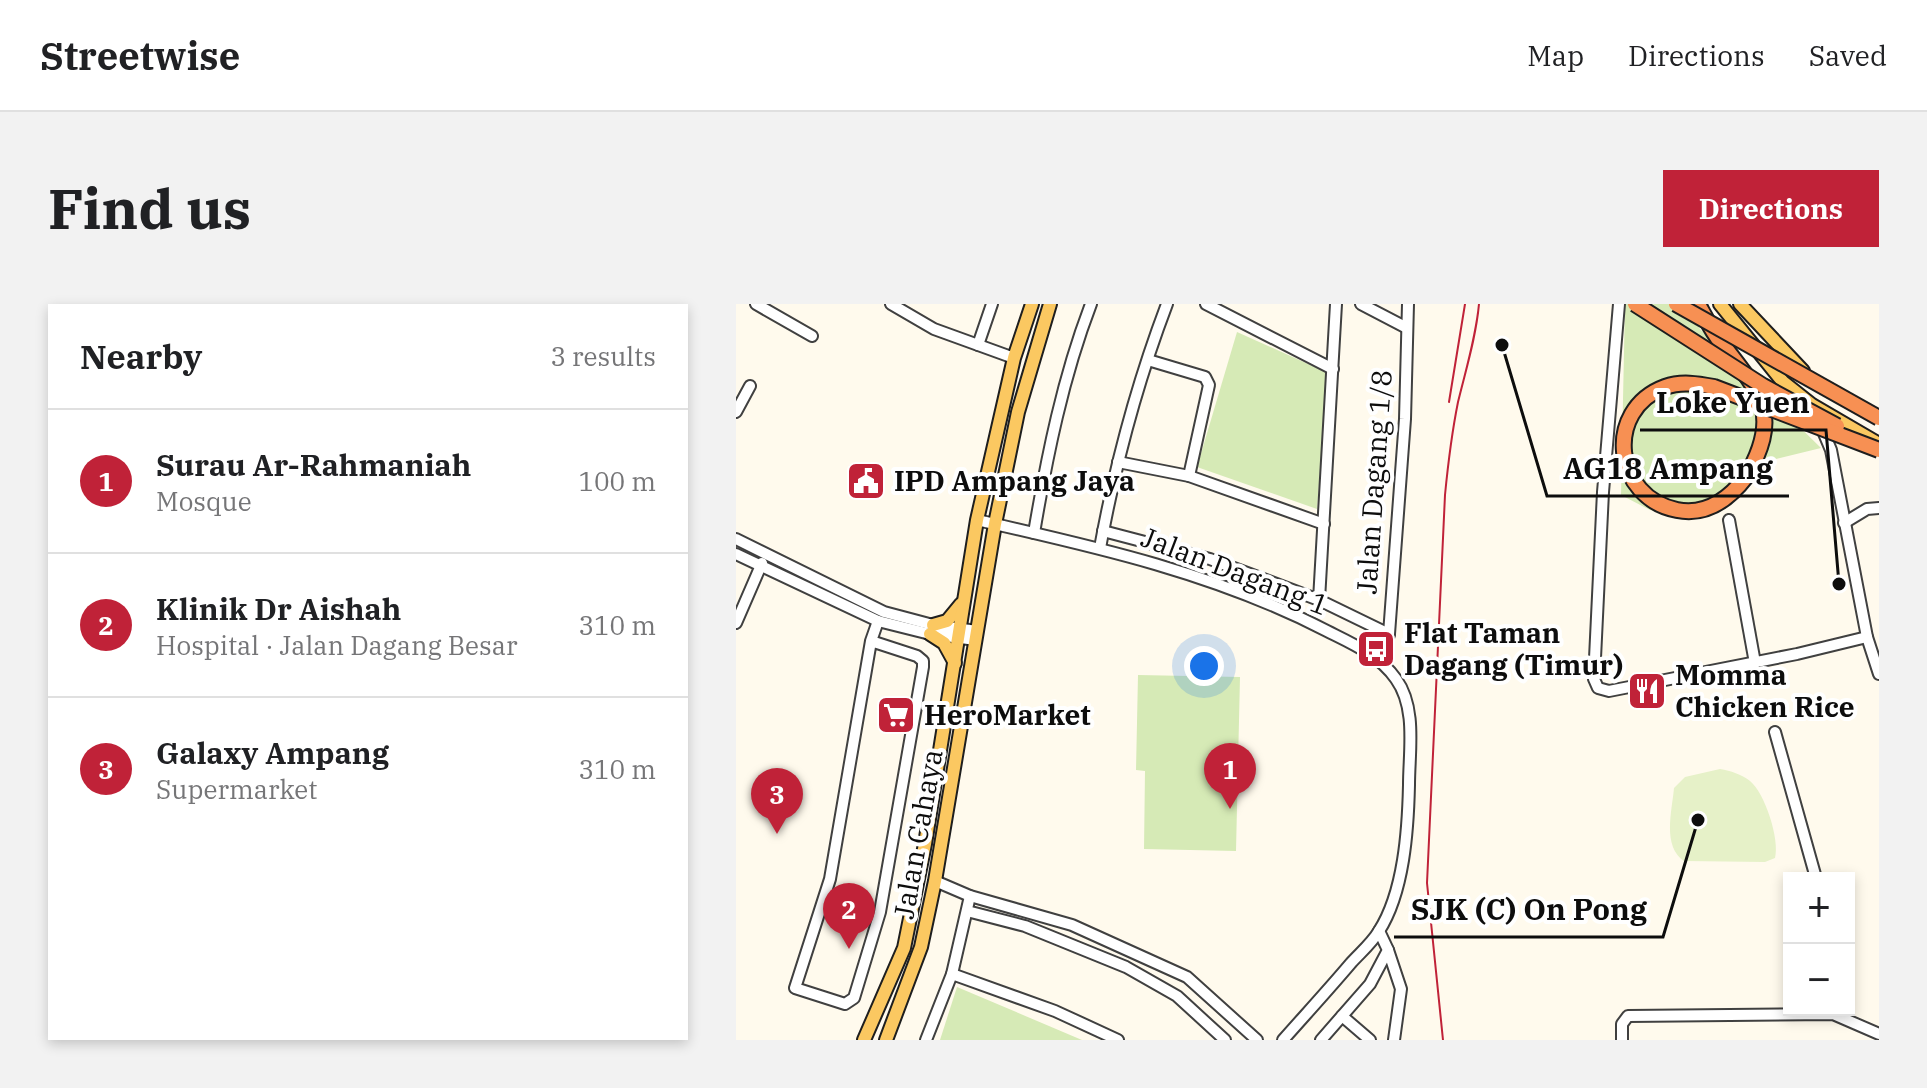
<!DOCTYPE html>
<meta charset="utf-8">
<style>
body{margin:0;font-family:"IBM Plex Serif",serif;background:#f2f2f2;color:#202124}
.controls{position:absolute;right:24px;bottom:24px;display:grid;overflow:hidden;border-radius:0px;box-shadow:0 4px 12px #0003}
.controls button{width:72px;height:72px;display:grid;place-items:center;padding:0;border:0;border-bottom:2px solid #e0e0e0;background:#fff;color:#202124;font:40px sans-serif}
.you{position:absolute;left:468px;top:362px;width:28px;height:28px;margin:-20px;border:6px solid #fff;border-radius:50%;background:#1a73e8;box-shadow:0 0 0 12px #1a73e833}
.badge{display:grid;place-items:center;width:52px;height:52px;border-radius:50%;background:#c02238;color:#fff;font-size:26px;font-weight:700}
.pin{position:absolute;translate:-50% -66px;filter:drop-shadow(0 2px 4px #0008)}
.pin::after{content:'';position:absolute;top:42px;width:28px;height:24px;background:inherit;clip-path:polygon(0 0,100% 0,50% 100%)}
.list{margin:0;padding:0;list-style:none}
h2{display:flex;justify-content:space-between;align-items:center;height:104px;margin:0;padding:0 32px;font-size:34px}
h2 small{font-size:26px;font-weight:400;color:#757577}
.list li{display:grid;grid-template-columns:52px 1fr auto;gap:24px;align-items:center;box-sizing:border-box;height:144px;padding:0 32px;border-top:2px solid #e0e0e0}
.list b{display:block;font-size:30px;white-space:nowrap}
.list p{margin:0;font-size:26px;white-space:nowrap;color:#757577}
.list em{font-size:26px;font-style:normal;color:#757577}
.map{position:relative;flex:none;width:1143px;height:736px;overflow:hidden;border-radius:0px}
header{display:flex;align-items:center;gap:48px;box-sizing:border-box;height:112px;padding:0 40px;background:#fff;border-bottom:2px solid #e0e0e0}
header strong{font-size:38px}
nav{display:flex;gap:44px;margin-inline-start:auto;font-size:28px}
.intro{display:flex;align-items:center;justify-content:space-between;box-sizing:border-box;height:192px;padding:0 48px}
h1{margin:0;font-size:56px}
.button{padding:20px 36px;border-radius:0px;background:#c02238;color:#fff;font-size:28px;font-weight:700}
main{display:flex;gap:48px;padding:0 48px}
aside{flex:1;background:#fff;border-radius:0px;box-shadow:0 4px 12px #0003}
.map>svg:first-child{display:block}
.green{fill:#d6eab6}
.pitch{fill:#e6f1c8}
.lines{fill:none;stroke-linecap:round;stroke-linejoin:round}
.minor-casing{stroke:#404040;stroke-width:14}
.major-casing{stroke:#1e1e1e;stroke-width:16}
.highway-casing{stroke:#1e1e1e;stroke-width:18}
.minor{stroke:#fff;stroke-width:10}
.major{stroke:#fbc861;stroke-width:12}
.highway{stroke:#f79053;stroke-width:14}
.tram{stroke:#c02238;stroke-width:2}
.highway-bridge-casing{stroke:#1e1e1e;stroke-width:18;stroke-linecap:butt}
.highway-bridge{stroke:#f79053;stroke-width:14}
.labels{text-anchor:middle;stroke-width:8;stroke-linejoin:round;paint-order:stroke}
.poi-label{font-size:28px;font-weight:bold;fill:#0d0d0d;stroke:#fff;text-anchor:start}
.street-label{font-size:28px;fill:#0d0d0d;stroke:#fff}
.leader{fill:none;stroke:#0d0d0d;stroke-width:3}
.callout-dot{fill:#0d0d0d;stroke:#fff;stroke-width:3}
.callout-label{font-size:30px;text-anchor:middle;font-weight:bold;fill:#0d0d0d;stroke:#fff;stroke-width:8;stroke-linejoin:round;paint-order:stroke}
</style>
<header>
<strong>Streetwise</strong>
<nav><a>Map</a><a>Directions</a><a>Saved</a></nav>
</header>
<div class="intro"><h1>Find us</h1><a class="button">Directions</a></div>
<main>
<aside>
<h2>Nearby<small>3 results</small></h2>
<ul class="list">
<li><span class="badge">1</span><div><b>Surau Ar-Rahmaniah</b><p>Mosque</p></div><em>100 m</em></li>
<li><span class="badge">2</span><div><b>Klinik Dr Aishah</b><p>Hospital · Jalan Dagang Besar</p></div><em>310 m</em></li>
<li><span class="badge">3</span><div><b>Galaxy Ampang</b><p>Supermarket</p></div><em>310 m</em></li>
</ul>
</aside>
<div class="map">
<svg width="1143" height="736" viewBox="0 0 1143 736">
<rect width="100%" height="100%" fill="#fffaed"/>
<g class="green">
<path d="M 889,0 L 949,0 L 964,25 L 1085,144 L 1028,158 L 999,196 L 981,206 L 942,211 L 914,206 L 885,191 Z"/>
<path d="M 501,28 L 592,69 L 581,205 L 461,163 Z"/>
<path d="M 402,371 L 504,373 L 500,547 L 408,545 L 409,467 L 400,466 Z"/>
<path d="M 221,683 L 346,736 L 204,736 Z"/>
</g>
<path class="pitch" d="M 984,465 C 995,467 1005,470 1014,477 C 1029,489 1044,536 1039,554 L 1029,558 L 948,557 C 926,542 936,507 938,484 L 949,473 Z"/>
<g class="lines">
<defs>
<g id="minor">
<path d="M 20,0 L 76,32"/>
<path d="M 155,0 L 198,25 L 278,54"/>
<path d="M 470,0 L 597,65"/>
<path d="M 625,0 L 671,24"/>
<path d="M 883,0 L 867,188 L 858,375 L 862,384 L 873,387 L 1061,350 L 1131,333"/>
<path d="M 242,41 L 256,0"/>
<path d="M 412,56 L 469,73 L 473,81 L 453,172"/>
<path d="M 0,108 L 14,82"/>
<path d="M 1084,120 L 1095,146 L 1131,333 L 1143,370"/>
<path d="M 382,158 L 453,172 L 588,220"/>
<path d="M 241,216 C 361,243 481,270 591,327 C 617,340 643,351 660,375 C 681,404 673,447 673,481 C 672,526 668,588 643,627 C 636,639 624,649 615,659 C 593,685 570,710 547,736"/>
<path d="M 993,216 L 1019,359"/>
<path d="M 1108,219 L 1131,205 L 1143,204"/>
<path d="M 367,227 L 474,255 L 583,296 L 653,330"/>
<path d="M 298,229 C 311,152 327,73 355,0"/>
<path d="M 0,235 L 148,308 L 197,321 L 241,327"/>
<path d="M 364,244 C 379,162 401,79 431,0"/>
<path d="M 0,250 L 142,317 L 194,330 L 240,336"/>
<path d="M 583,296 L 600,0"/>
<path d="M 0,319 L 26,259"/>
<path d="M 135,337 L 181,352 L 187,357 L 187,363 L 144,608 L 118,694 L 109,700 L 59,684 L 94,575 L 135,337 L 142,317"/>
<path d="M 646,358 L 653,330 L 669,115 L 672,0"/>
<path d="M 1039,428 L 1080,574"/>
<path d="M 199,577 L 234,592 L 336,621 L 451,673 L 521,736"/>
<path d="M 231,607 L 289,622 L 390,663 L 441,692 L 489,736"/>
<path d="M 652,646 L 665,685 L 658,736"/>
<path d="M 216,670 L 319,707 L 382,736"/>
<path d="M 606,712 L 634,736"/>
<path d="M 190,736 L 216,670 L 234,592"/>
<path d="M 585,736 L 634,680 L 652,646 L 643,627"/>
<path d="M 886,736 L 886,720 L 892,712 L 1097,710 L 1143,730"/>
</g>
<g id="major">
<path d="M 984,0 L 1047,78 L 1076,101 L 1143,140"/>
<path d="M 1004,0 L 1067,67"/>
<path d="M 197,321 L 211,317 L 225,300"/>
<path d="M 194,330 L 208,339 L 219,359"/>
<path d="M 128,736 L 168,644 L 189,540 L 241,216 L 278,54 L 296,0"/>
<path d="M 150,736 L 185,643 L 199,577 L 259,220 L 282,108 L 314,0"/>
</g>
<path id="highway" d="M 962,0 C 968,11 974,23 981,33 C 1020,86 1049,106 1010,173"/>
</defs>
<use href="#minor" class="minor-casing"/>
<use href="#major" class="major-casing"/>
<use href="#highway" class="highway-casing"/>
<use href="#minor" class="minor"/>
<use href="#major" class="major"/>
<use href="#highway" class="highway"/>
<g class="tram">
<path d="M 713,98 L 729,0"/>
<path d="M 707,736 L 691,579 L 709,191 C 712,160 716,128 722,98 C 730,65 740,33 743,0"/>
</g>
<defs>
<g id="highway-bridge">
<path d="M 899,0 L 1027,82 L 1101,122"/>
<path d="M 940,0 L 1143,114"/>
<path d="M 1010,173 C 993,195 971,212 941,206 C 878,194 867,106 929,83 C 945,77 962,80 978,83 L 1143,146"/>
</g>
</defs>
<use href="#highway-bridge" class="highway-bridge-casing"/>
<use href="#highway-bridge" class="highway-bridge"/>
</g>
<defs>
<symbol id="civic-square" viewBox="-11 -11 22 22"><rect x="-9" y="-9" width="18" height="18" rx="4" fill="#c02238" stroke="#fff"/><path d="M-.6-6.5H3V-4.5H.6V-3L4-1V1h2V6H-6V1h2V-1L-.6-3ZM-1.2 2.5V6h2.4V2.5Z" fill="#fff"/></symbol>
<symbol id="bus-square" viewBox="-11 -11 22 22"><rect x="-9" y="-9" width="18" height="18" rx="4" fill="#c02238" stroke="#fff"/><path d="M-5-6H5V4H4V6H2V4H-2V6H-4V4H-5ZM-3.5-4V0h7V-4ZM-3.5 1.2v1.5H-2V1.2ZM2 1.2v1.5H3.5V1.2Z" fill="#fff"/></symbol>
<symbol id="restaurant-square" viewBox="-11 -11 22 22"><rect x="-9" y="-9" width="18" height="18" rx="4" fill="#c02238" stroke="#fff"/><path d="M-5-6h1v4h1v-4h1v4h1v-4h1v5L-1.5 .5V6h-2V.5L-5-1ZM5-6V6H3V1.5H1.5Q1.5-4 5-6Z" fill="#fff"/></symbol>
<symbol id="supermarket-square" viewBox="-11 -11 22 22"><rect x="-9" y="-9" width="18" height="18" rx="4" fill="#c02238" stroke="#fff"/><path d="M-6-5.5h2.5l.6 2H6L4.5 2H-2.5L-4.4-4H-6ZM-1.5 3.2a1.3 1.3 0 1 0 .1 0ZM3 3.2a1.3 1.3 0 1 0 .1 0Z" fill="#fff"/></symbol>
</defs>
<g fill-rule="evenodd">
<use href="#civic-square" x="108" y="155" width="44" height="44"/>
<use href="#bus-square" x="618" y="323" width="44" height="44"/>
<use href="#restaurant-square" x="889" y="365" width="44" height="44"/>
<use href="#supermarket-square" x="138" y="389" width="44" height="44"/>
</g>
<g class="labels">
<g class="poi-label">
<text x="158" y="187">IPD Ampang Jaya</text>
<text x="668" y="339">Flat Taman<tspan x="668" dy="32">Dagang (Timur)</tspan></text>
<text x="939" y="381">Momma<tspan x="939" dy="32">Chicken Rice</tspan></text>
<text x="188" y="421">HeroMarket</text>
</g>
<g class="street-label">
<text transform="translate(638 178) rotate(-86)" y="10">Jalan Dagang 1/8</text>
<text transform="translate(499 267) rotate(21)" y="10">Jalan Dagang 1</text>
<text transform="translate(182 530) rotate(-80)" y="10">Jalan Cahaya</text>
</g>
</g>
<path class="leader" d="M1103 280L1090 126H904M766 41L811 192H1053M962 516L927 633H658"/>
<g class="callout-dot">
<circle cx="1103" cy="280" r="8"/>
<circle cx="766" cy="41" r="8"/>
<circle cx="962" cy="516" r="8"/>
</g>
<g class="callout-label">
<text x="997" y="109">Loke Yuen</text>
<text x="932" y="175">AG18 Ampang</text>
<text x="793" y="616">SJK (C) On Pong</text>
</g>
</svg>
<div class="controls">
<button>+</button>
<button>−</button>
</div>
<div class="you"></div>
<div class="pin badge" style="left:494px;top:505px">1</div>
<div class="pin badge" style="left:113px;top:645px">2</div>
<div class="pin badge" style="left:41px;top:530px">3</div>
</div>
</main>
